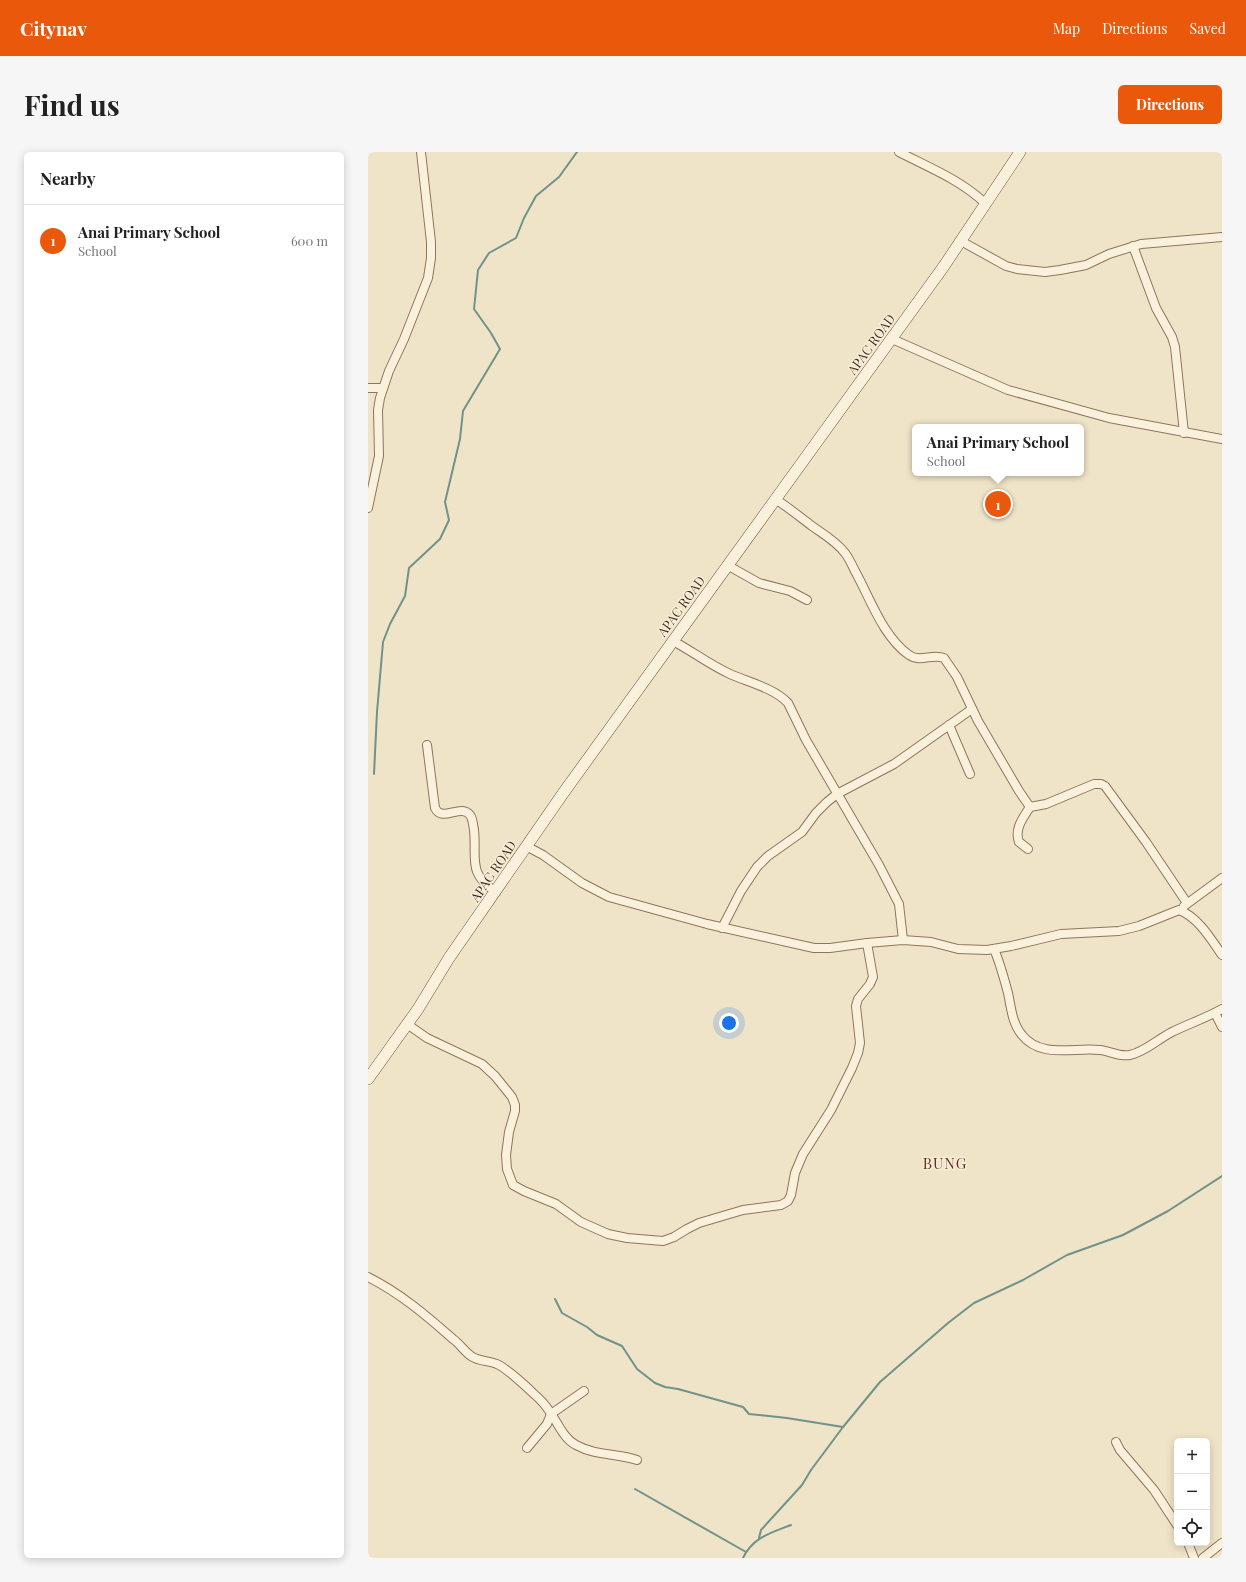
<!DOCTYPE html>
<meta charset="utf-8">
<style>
body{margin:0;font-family:"Playfair Display",serif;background:#f6f6f6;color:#222}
.controls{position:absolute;right:12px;bottom:12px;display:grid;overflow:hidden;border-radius:6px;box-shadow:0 2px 10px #0003}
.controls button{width:36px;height:36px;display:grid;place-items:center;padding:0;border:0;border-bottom:1px solid #e0e0e0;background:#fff;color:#222;font:20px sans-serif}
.you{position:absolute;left:361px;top:871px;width:14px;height:14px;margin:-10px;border:3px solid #fff;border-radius:50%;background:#1a73e8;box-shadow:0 0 0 6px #1a73e833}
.badge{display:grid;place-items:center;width:26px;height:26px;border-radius:50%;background:#ea580c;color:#fff;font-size:13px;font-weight:700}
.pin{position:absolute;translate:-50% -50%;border:2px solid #fff;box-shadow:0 1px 4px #0006}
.popup{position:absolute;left:544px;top:272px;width:172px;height:52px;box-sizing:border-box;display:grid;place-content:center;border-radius:6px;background:#fff;filter:drop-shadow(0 1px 3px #0005);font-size:13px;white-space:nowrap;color:#767676}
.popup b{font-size:15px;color:#222}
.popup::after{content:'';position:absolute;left:50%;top:100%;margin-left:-8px;border:8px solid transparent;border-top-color:#fff}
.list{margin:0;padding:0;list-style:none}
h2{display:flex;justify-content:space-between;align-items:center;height:52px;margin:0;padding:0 16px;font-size:17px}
h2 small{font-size:13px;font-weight:400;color:#767676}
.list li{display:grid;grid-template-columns:26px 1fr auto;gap:12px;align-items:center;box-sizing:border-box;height:72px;padding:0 16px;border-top:1px solid #e0e0e0}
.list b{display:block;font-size:15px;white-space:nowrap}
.list p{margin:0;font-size:13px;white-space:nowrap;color:#767676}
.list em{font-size:13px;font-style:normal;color:#767676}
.icon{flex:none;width:22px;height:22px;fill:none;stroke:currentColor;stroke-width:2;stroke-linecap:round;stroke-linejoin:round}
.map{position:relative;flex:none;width:854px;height:1406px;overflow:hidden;border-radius:6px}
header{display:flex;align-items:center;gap:24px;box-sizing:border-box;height:56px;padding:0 20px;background:#ea580c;color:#fff}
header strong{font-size:19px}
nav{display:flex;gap:22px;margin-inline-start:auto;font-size:14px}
.intro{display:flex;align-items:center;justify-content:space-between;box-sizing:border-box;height:96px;padding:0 24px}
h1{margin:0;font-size:28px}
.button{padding:10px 18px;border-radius:6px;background:#ea580c;color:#fff;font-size:14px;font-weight:700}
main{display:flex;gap:24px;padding:0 24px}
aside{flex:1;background:#fff;border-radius:6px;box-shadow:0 2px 10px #0003}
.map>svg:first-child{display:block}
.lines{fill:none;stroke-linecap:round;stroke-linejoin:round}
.stream{stroke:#6f938a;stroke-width:2}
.street-casing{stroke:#8d765c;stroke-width:10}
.secondary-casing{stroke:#6f573f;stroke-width:12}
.street{stroke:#faf1dc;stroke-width:8}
.secondary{stroke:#faf1dc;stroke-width:11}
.labels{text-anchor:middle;stroke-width:3;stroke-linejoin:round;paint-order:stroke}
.street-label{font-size:13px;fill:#3d2e20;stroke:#f7eed8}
.quarter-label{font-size:15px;letter-spacing:1px;fill:#6b2e1e;stroke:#f7eed8}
</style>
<header>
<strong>Citynav</strong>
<nav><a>Map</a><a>Directions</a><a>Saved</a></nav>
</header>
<div class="intro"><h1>Find us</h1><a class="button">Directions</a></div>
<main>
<aside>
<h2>Nearby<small></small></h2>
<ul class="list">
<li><span class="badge">1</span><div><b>Anai Primary School</b><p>School</p></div><em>600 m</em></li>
</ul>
</aside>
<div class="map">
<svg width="854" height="1406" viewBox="0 0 854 1406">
<rect width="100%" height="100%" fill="#f0e4c8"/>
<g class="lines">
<g class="stream">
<path d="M 6,622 L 9,560 L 15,490 L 22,472 L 37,444 L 41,416 L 72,387 L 81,368 L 77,350 L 92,287 L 95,259 L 132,197 L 123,181 L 106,157 L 110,118 L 121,101 L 148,86 L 156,66 L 168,44 L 191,25 L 209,0"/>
<path d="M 187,1147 L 194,1161 L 219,1175 L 229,1183 L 254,1194 L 269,1217 L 287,1231 L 297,1235 L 310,1237 L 375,1255 L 381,1262 L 419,1266 L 475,1275 L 443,1318 L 434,1333 L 393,1378 L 391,1386"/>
<path d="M 475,1275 L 512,1230 L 580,1171 L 606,1151 L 655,1128 L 699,1103 L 755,1083 L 800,1059 L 854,1024"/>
<path d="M 267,1337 L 378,1400"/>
<path d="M 375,1406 C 385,1385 403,1381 423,1373"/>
</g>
<defs>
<g id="street">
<path d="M 531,0 C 562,16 591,27 617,51"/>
<path d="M 593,89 L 638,114 L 649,117 L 677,120 L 692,118 L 718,113 L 741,102 L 773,92 L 854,85"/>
<path d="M 765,94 L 788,156 L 804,185 L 807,195 L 816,281"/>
<path d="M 524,187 L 640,238 L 741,266 L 854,287"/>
<path d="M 0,236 L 15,236"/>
<path d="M 407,347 C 420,355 432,365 444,374 C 455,382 468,389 477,401 C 481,406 484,413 487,419 C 502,446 515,485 541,503 C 553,511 564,501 576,506 L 589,525 L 610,569 L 651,639 L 662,655 L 678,652 L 726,632 L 733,632 L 737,634 L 778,690 L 819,751"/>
<path d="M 0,356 L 11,304 L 10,258 L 12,246 L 21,219 L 36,187 L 60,126 L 63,106 L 63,90 L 53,0"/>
<path d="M 359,413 L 391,431 L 422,439 L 439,448"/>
<path d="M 305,489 C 324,499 342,513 362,522 C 380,530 406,536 420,551 L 438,588 L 511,713 L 531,752 L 535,788"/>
<path d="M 581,573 L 602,622"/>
<path d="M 59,593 L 67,656 C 74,671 93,651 102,663 C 105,667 105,673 106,678 C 109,707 99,721 128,740"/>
<path d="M 158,694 L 175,703 L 214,731 L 241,745 L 339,772 L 446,796 L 462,796 L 499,791 L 535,788 L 563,790 L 590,797 L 619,798 L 643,794 L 693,782 L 751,779 L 771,774 L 811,758 C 830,765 843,787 854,803"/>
<path d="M 660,697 L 651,690 C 646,677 655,666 662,655"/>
<path d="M 816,754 L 854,726"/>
<path d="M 354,776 L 373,739 L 389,715 L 400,704 L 434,680 L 448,661 L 459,650 L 469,642 L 526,612 L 604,557"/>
<path d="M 626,797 C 632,811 636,826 640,841 C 643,855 644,871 654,883 C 673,907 706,895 732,898 C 742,899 751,905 762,903 C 777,900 790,887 804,880 C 820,872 838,866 854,857"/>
<path d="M 847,861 L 854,875"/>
<path d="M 39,872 L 59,886 L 114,912 L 127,924 L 144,945 L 147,953 L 147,959 L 141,980 L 138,1003 L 139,1017 L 145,1033 L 156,1039 L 188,1052 L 213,1070 L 240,1082 L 259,1086 L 295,1089 L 306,1085 L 319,1077 L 331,1071 L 375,1058 L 413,1053 L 420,1049 L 423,1043 L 427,1021 L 435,1002 L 463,958 L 484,916 L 490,901 L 492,891 L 488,854 L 490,847 L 502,832 L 505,825 L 499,791"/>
<path d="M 0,1125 C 32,1141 59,1164 85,1187 C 92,1192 96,1199 103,1204 C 111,1210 122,1208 131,1213 C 140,1218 158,1234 166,1242 C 172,1247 178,1254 182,1260 C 190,1271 195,1286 208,1293 C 228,1304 249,1301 269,1308"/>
<path d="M 748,1290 L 752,1298 L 786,1338 L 809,1373"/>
<path d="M 159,1296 L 179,1272 L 183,1262 L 216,1239"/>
<path d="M 820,1391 L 826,1406"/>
<path d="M 835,1406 L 854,1391"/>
</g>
<path id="secondary" d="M 0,927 L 50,857 L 81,806 L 196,640 L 576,114 L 652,0"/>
</defs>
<use href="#street" class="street-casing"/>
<use href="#secondary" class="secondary-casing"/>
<use href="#street" class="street"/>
<use href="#secondary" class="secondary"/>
</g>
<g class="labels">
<g class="street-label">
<text transform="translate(503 192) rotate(-54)" y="5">APAC ROAD</text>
<text transform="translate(313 454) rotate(-54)" y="5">APAC ROAD</text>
<text transform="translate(125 719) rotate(-56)" y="5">APAC ROAD</text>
</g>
<g class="quarter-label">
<text x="577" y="1017">BUNG</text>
</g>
</g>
</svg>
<div class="controls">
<button>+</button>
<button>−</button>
<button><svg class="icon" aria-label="locate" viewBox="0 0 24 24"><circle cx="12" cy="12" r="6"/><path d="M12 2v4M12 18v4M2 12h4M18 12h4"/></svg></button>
</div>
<div class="you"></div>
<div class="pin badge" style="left:630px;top:352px">1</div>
<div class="popup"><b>Anai Primary School</b>School</div>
</div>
</main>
